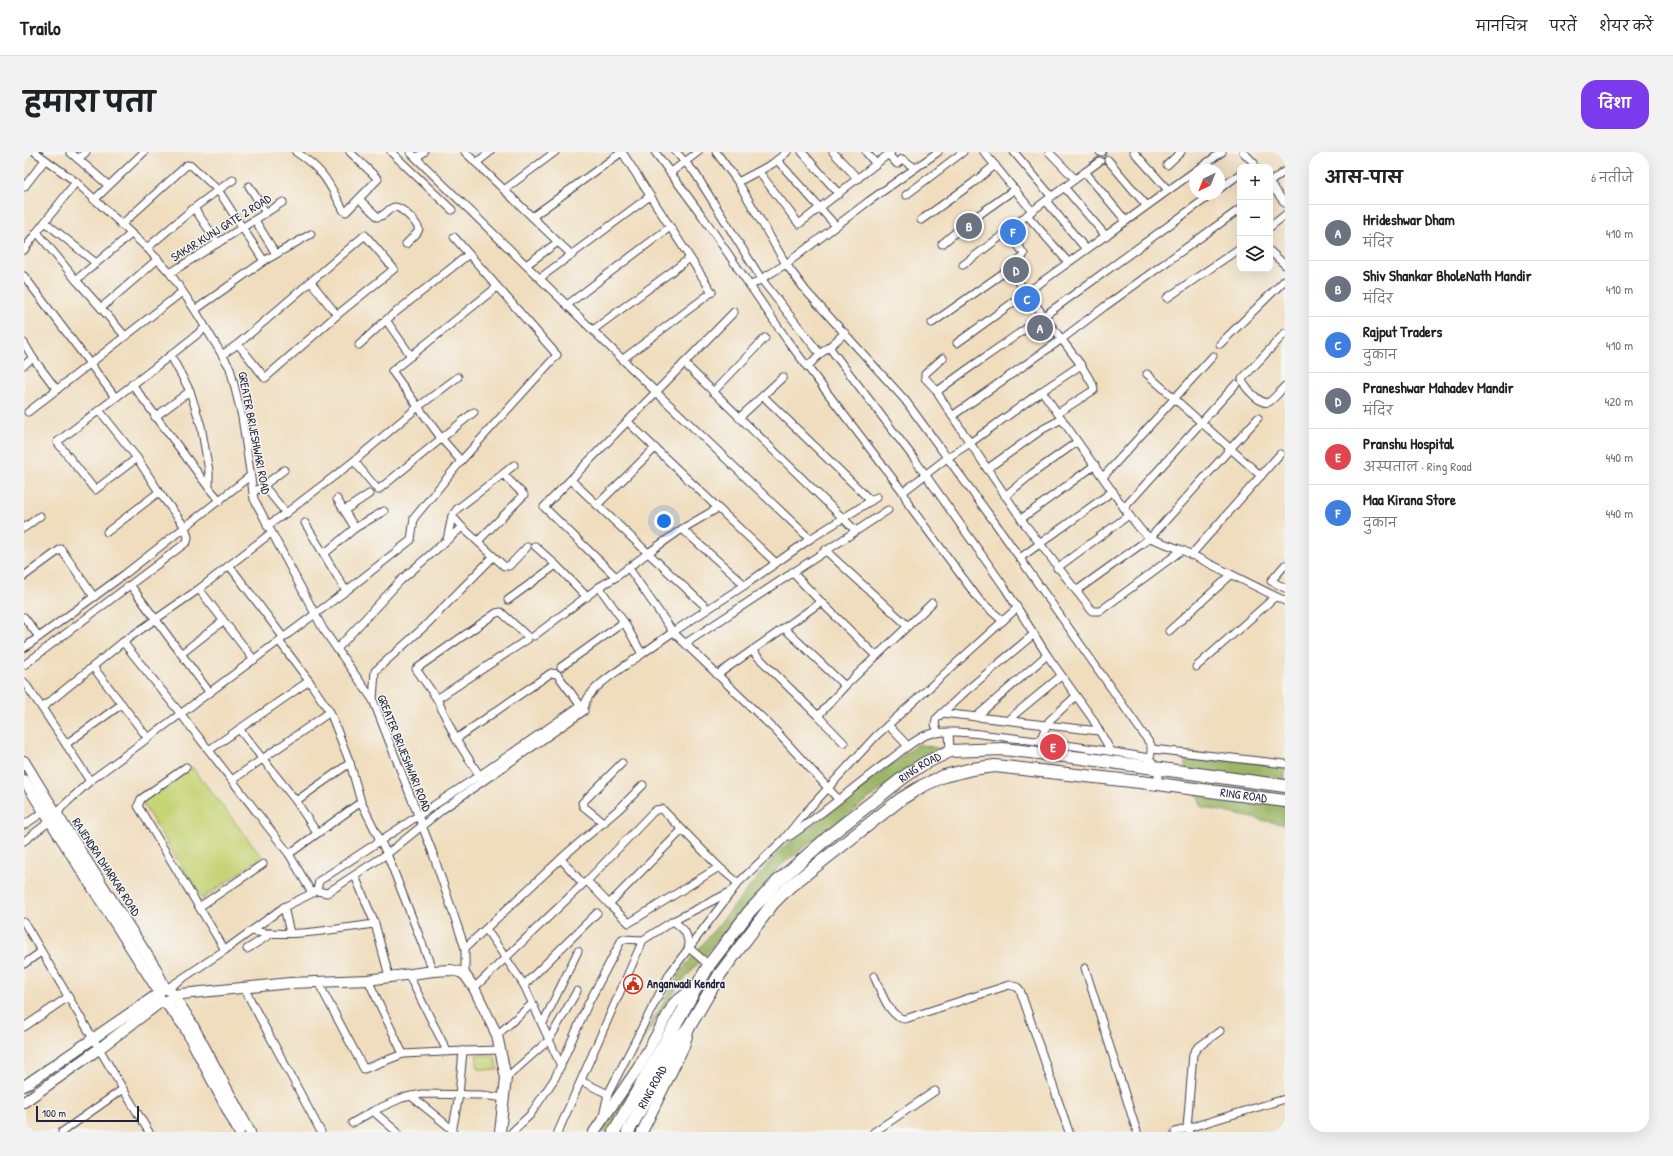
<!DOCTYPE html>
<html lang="hi">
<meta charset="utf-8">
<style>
body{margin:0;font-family:"Patrick Hand","Playpen Sans Deva",sans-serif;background:#f2f2f2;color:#202124}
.controls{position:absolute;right:12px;top:12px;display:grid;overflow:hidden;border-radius:8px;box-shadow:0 4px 16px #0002}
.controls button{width:36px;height:36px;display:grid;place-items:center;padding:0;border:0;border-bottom:1px solid #e0e0e0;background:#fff;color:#202124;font:20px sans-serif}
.compass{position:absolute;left:1165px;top:12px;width:36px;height:36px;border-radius:50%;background:#fff;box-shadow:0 4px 16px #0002;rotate:223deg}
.scale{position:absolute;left:12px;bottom:10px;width:103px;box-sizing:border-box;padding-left:4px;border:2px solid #22223b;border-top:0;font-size:11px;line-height:14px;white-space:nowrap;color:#22223b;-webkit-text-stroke:3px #f6f6f2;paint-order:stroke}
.you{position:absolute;left:640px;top:369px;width:14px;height:14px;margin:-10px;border:3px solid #fff;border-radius:50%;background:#1a73e8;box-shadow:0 0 0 6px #1a73e833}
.badge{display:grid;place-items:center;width:26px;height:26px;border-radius:50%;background:#7c3aed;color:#fff;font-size:13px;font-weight:700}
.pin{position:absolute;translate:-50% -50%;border:2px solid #fff;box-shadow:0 1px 4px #0006}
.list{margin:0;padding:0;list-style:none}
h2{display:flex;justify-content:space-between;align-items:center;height:52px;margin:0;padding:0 16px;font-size:17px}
h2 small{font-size:13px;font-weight:400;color:#757577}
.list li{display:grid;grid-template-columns:26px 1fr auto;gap:12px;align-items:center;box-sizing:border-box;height:56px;padding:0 16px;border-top:1px solid #e0e0e0}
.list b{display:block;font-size:15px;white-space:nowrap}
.list p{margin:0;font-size:13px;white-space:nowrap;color:#757577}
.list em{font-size:13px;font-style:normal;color:#757577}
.icon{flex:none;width:22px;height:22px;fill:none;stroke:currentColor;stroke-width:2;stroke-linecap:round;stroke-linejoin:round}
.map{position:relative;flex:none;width:1261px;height:980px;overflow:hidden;border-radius:16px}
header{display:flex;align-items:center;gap:24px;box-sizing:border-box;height:56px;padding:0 20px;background:#fff;border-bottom:1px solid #e0e0e0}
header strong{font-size:19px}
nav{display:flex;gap:22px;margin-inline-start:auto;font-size:14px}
.intro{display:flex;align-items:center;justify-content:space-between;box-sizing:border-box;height:96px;padding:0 24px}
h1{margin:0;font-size:28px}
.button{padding:10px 18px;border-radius:16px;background:#7c3aed;color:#fff;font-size:14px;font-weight:700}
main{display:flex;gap:24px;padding:0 24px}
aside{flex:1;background:#fff;border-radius:16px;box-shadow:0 4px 16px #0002}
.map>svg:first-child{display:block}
.green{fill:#c6d476;stroke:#747b58}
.forest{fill:#9cb667;stroke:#5f6c51}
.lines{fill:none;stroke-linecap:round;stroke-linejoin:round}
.street-casing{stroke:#413e4e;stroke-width:9}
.secondary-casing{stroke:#413e4e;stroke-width:12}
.primary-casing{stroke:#413e4e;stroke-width:14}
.street{stroke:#fff;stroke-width:7}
.secondary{stroke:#fff;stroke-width:10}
.primary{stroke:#fff;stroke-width:12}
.labels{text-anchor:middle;stroke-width:3;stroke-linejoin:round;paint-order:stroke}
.street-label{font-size:12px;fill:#22223b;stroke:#f6f6f2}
.poi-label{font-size:12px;font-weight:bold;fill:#22223b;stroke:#f6f6f2;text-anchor:start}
</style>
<header>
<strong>Trailo</strong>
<nav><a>मानचित्र</a><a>परतें</a><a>शेयर करें</a></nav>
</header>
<div class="intro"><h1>हमारा पता</h1><a class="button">दिशा</a></div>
<main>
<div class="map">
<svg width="1261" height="980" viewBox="0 0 1261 980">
<rect width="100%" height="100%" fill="#f6f6f2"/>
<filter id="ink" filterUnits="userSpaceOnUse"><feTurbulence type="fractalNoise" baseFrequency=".025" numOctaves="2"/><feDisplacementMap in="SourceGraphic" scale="8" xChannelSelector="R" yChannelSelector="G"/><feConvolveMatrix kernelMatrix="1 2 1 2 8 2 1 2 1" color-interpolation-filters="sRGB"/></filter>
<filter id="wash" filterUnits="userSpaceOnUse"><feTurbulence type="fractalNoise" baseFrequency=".012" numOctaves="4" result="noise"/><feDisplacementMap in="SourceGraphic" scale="16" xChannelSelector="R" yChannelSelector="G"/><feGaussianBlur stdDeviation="0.9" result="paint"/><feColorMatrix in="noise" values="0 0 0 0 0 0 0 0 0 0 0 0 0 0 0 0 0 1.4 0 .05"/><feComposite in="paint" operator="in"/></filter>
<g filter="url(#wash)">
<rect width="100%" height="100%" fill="#f0ddbd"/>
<g class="green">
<path d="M 168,615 L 238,705 L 178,747 L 117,649 Z"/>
<path d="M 452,903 L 470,903 L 474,918 L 454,917 Z"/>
</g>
<g class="forest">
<path d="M 894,592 L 917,597 L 868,629 L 756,714 L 652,837 L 610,902 L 659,816 L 756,698 Z"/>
<path d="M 1163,600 L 1261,612 L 1261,634 L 1161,620 Z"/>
<path d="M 1171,637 L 1261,649 L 1261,673 L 1178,655 Z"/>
<path d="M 631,898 L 586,980 L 575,980 Z"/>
</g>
</g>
<g filter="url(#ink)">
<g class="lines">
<defs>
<g id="street">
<path d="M 11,0 L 52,30 L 123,96 L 146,121 L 171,158 L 206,216 L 218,265 L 230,347 L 299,477 L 349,548 L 408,699 L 441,796 L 441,823"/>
<path d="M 46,0 L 84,33"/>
<path d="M 272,0 C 301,19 304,30 320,59 L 322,60 L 354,27 L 326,0"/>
<path d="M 367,0 L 428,58"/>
<path d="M 386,0 L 631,239 L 786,387 L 721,433"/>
<path d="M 441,0 L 534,90"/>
<path d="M 598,0 L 688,140 L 599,207"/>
<path d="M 631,0 L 679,65 L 763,188 L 879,340 L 923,306 L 946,291 L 914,242 L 915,238 L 941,219 L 1020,164 L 985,117 L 998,106 L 1000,102 L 984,79 L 1008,59 L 960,0"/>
<path d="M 652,0 L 671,21 L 738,128 L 796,202 L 805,195 L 889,305 L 981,436 L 1023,503 L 1068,566 L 1087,599"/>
<path d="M 692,0 L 714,30 L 762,112 L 782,139 L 881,248 L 974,375 L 1127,593 L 1127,602 L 1125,606 L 1134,617 L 1134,632"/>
<path d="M 778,0 L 815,42"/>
<path d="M 809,0 L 834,27"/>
<path d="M 990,0 L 1027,44"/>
<path d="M 1025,0 L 1051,27"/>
<path d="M 1076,0 L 1078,0"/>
<path d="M 1110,0 L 1144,38"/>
<path d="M 1219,0 L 1230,11"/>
<path d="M 864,2 L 873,12 L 878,7 L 891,16"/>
<path d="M 392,6 L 400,0"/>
<path d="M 54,7 L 62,0"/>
<path d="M 753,8 L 812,74"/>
<path d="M 1084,8 L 1122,53"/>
<path d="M 452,11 L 466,0"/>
<path d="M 852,12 L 867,0"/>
<path d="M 1143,13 L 1157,0"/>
<path d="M 1173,18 L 1198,0"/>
<path d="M 735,20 L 775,72 L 852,12 L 842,0"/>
<path d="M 1061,20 L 1076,9"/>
<path d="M 646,21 L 674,0"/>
<path d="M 52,30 L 13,80 L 52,128 L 107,82"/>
<path d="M 714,30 L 748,12 L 763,0"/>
<path d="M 1246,30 L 1261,19"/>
<path d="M 1246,32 L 1261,51"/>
<path d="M 225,34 L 242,61"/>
<path d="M 0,35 L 21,8"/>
<path d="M 1040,35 L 1082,84"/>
<path d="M 1195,37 L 1216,22"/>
<path d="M 480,38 L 531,0"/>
<path d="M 882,43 L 939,0"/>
<path d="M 335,47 L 354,65 C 361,64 362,59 368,56 C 375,51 392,70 395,77 L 393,81 L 382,92"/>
<path d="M 70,48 L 120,0"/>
<path d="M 1022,49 L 1062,97"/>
<path d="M 170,56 L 194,91"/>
<path d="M 1003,63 L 1044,110"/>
<path d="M 508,65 L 598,0"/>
<path d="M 231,68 L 252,102"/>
<path d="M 897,68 L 949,31 L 971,13"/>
<path d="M 1102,69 L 1171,19"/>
<path d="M 21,70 L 72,111"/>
<path d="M 97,73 L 163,13 L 168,14 L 194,38 L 209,28"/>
<path d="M 1246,75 L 1261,63"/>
<path d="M 918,92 L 939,74 L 991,37"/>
<path d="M 123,96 L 170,56 L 194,38 L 240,109 L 171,158"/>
<path d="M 0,98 L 13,80"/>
<path d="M 1246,99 L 1261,113"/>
<path d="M 240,109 L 287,82"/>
<path d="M 502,113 L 534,90 L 548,103"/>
<path d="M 939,113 L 984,79"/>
<path d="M 146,121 L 259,50"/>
<path d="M 0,124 L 91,245"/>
<path d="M 516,126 L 626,44"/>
<path d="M 52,128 L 77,156"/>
<path d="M 726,134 L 762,112 L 845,49 L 914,0"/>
<path d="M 1143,146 L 1216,96"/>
<path d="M 543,153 L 646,75"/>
<path d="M 908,171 L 985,117"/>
<path d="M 569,178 L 666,106"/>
<path d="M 1261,181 L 1218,227 C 1219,234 1237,254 1245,250 C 1251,246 1256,239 1261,234"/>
<path d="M 101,184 L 77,156 L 134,107"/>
<path d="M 0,191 L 9,206 L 33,238"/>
<path d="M 933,191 L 1102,69 L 1061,20 L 1008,59"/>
<path d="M 214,192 L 241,226 L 313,163 L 286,129"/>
<path d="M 1196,192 L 1261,128"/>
<path d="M 335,193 L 362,168"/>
<path d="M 805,195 L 821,181"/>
<path d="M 198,203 L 214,192 L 341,83 L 370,117 L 313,163"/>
<path d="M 147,204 L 166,239 L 177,274 L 185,319 L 185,336 L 196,349"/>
<path d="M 387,204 L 362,168 L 445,102"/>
<path d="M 660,211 L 832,379"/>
<path d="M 0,213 L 9,206"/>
<path d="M 783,215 L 796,202"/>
<path d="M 1123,222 L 1237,324"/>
<path d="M 108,232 L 185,336"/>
<path d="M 1018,239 L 1057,213 L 1020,164 L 1188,42"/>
<path d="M 689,240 L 741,186"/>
<path d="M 914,240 L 901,226 L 901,222 L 919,206"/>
<path d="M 739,244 L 847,349"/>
<path d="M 75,258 L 113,306 L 71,338 L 33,290 C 83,252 133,215 181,176"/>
<path d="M 4,260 L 158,140"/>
<path d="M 1034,261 L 1070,238 L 1069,233 L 1057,213"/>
<path d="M 928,264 L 1038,187 L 1080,155 L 1216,57"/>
<path d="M 131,265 L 166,239"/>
<path d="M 715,266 L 759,225"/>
<path d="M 1234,266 L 1126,386 L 1117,378 L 1105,363 L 1018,239 L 946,291 L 1000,371 L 1068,459 L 1076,459 L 1158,398 L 1261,449"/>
<path d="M 631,296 L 694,356 L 658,377 L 624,401 L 684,457 L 721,433 L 658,377"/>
<path d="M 330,309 L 394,255 L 434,225"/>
<path d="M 437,309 L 417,286 L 368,219 L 473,135"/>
<path d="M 963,317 L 1019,277 L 1038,267"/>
<path d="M 479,322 L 490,313"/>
<path d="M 1079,325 L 1189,204"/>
<path d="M 547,328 L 624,401 L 592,425"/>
<path d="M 239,334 L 260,318"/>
<path d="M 229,340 L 240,334 L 262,361 L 243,374"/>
<path d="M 879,340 L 885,353 L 956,449 L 979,469"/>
<path d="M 981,344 L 1009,321 L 1053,290"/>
<path d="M 573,353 L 631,296 L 603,269"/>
<path d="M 694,356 L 752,411"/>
<path d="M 1100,356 L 1212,232"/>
<path d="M 321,358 L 345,342"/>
<path d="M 262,361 L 330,309 L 354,338 L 450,260"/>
<path d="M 997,367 L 1071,313"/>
<path d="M 438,375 L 480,414 L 485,414 L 503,395"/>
<path d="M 0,376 L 16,364"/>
<path d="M 331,376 L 360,359"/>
<path d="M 83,380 L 135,340"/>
<path d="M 786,387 L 853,345"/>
<path d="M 423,388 L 428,364"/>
<path d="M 511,394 L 532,413 L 563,445"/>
<path d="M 300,402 L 331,376 L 313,347"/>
<path d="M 1167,403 L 1256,302"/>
<path d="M 996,406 L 1089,339"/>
<path d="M 205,413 L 259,485"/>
<path d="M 1261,413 L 1247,429 L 1261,436"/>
<path d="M 1033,416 L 1105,363"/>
<path d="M 0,424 L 37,397 L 70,445"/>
<path d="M 107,434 L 186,541"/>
<path d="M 575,435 L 600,470 L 618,502 L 649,480 L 604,415"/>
<path d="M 175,437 L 230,508"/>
<path d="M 322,439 L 387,388 L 390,366 L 437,309 L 533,203 L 430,85"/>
<path d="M 1052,439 L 1126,386 L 1158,398"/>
<path d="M 484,448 L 532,413"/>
<path d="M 797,450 L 852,504"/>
<path d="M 684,457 L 649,480 L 751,578 L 814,647"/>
<path d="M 477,460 L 503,484 L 504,487 L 413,547 L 392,517 L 472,461 Z"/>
<path d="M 0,465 L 15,485"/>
<path d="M 884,474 L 908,451"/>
<path d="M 760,476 L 821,534 L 884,474 L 801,398"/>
<path d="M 1145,479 L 1207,423"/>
<path d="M 510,484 L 575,435 L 592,425 L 520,355 L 710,160"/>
<path d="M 255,489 L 285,529 L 306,560 L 326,611 L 337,650 L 363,702 L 409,819"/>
<path d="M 99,490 L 156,561 L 265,702 L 288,741"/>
<path d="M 662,491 L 864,358"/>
<path d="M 0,496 L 101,422 L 226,324"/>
<path d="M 313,497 L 376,429 L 438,375 L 428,364 L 433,357 L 479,322 L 500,343 L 454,389"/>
<path d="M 728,499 L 794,564 L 821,534"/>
<path d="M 157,502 L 199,469"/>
<path d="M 0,513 L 163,390 L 164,385 L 161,375 L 135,340 L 113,306"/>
<path d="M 69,515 L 123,585"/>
<path d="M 537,515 L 600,470"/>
<path d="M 1172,515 L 1251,445"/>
<path d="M 693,523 L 797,450 L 768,420"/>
<path d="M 0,530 L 18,556 L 99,490 L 175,437 L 247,381"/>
<path d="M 413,547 L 432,587 L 527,521 L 533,522 L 559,557"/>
<path d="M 349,548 L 351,519 L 400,475 L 469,405"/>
<path d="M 18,556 L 66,629"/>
<path d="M 560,556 C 562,536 602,514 618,502"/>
<path d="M 918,561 L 1075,579"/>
<path d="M 794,564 L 820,591"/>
<path d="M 952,565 L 1023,503"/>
<path d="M 984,568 L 1037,524"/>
<path d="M 864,573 L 884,594"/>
<path d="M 215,577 L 272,649 L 293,681"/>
<path d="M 914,581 L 911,572 L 912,567 L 943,538 L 1010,482"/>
<path d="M 925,581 L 926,599"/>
<path d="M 432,587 L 457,626"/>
<path d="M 1015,590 L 1025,569 L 1052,544"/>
<path d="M 42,592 L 98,552"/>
<path d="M 1128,597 L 1261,612"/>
<path d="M 185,598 L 285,529"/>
<path d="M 162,615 L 117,647 L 114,654 L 201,798"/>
<path d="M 208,628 L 306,560"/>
<path d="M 272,649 L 326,611"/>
<path d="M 580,671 L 559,654 L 558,651 L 598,611"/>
<path d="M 0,673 L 24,657"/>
<path d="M 658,678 L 585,752 L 563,729 L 628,661 L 632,658 L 638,657 L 695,715 L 714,731"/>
<path d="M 766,684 C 801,660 833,632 867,607 C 878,599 890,588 902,583 C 922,576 960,583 981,585 C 1029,591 1077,597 1125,606"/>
<path d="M 0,689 L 33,664 L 37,656 L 66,629 L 89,612 L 322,439 L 281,371"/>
<path d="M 265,702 L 337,650"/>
<path d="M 331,724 L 351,772 L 365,824"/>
<path d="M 293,739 L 295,729 L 456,623 L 556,554 L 561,553"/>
<path d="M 585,752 L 605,771 L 695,715"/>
<path d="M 175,755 L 239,712"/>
<path d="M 260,755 L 266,781"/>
<path d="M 649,769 C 662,778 663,781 665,796 L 685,813"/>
<path d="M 0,770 L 99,937 L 38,980"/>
<path d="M 462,777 L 500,833 L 537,914"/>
<path d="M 227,779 C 268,786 310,777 351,772"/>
<path d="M 441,796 L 542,702 L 595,657 L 619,633"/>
<path d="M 223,797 L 247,782"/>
<path d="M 0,812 L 17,800"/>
<path d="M 1061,816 L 1113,980"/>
<path d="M 384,822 L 423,899"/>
<path d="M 850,824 C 856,837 865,866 881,867 L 985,833 L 993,835 L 996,838 L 1045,980"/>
<path d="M 344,828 L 379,902"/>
<path d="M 294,830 L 340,917 L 379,902 L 439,899"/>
<path d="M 500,833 L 573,761"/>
<path d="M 144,836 L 201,798 L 260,755 L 293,739 L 303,741 L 363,702 L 419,657 L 560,559"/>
<path d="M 220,836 L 297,980"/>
<path d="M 450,836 L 559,732 L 537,707"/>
<path d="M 519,871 L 554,799"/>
<path d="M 0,875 L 44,845"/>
<path d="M 473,883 L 508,852"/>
<path d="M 482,926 L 525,888 L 553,839"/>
<path d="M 557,929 L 584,942"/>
<path d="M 99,937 L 125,980"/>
<path d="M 387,944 L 429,978"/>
<path d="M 579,964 L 584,942 L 646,821 L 714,731 L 760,687 L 781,661 L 852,584 L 993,456"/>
<path d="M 328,971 L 349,959"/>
<path d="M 373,980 L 349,959 L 378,946 L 398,942 L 457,943 L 481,946"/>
<path d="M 428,980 L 435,943 L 439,899 L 476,898"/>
<path d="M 488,980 L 506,963 L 531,926 L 564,852 L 598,787 L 619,788"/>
<path d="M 534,980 L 619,788 L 649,769 L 706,740"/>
<path d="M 850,980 L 911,939"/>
<path d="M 1151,980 L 1261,947"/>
<path d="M 1165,980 L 1163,976 L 1169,902 L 1173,896 L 1196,879"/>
</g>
<g id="secondary">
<path d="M 0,609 L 25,650 L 132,817 L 141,836"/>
<path d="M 0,628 L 135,840"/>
<path d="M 148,843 L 266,831 L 344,828 L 409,819 L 427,818 L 436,820 L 441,823 L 450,836 L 473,883 L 482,926 L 476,980"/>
<path d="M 148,844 L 147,847 L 141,850 L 136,847 L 134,842 L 139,836 L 146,838 L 148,844 L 156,853 L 168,872 L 226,980"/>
<path d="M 141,850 L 160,874 L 215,980"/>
<path d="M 0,934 L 134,842"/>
<path d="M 0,950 L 76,896 L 138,849"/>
<path d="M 570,980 L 614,916 L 650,851 L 671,835"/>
<path d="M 618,980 L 660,894 L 665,877"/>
</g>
<g id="primary">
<path id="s1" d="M 590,980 L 685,813 L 725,760 L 753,730 L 810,680 L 880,625 L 899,612 L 926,599 L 979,597 L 1058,606 L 1261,634"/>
<path id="s2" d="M 604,980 L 653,890 L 665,875 L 696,822 L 749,751 L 765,735 L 877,647 L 898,634 L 920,624 L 948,617 L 971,614 L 1134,632 L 1261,649"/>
</g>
</defs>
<use href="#street" class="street-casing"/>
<use href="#secondary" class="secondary-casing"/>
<use href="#primary" class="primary-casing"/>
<use href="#street" class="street"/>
<use href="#secondary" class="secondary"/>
<use href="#primary" class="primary"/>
</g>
</g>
<defs>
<symbol id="civic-ring" viewBox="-11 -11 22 22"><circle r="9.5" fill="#f6f6f2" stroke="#c8321e" stroke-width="1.5"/><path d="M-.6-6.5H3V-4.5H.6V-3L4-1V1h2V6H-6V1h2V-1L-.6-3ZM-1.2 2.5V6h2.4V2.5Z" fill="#c8321e"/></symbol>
</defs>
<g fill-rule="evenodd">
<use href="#civic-ring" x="598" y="821" width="22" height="22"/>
</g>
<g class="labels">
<g class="street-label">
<text transform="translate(197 76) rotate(-32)" y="4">SAKAR KUNJ GATE 2 ROAD</text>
<text transform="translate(230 281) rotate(79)" y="4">GREATER BRIJESHWARI ROAD</text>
<text transform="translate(380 601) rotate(68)" y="4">GREATER BRIJESHWARI ROAD</text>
<text dy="4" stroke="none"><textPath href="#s1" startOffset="483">RING ROAD</textPath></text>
<text dy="4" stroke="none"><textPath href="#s2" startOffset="788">RING ROAD</textPath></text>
<text transform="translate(82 715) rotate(57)" y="4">RAJENDRA DHARKAR ROAD</text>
<text dy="4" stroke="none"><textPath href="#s2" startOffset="51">RING ROAD</textPath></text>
</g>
<g class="poi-label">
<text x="623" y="836">Anganwadi Kendra</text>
</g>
</g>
</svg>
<div class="controls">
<button>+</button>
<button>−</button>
<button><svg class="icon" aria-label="layers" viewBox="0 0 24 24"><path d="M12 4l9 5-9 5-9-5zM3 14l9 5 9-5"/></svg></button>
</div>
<svg class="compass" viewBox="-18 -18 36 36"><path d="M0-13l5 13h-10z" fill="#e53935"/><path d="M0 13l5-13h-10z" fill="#757577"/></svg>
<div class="scale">100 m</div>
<div class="you"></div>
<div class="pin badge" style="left:1016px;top:176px;background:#6b7280">A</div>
<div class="pin badge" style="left:945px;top:74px;background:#6b7280">B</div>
<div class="pin badge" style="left:1003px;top:147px;background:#3f7fe0">C</div>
<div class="pin badge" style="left:992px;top:118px;background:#6b7280">D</div>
<div class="pin badge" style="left:1029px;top:595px;background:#e0444e">E</div>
<div class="pin badge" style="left:989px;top:80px;background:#3f7fe0">F</div>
</div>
<aside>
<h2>आस-पास<small>6 नतीजे</small></h2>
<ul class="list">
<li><span class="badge" style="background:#6b7280">A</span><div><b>Hrideshwar Dham</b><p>मंदिर</p></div><em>410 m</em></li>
<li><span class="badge" style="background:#6b7280">B</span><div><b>Shiv Shankar BholeNath Mandir</b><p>मंदिर</p></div><em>410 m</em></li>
<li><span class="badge" style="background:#3f7fe0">C</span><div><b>Rajput Traders</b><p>दुकान</p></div><em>410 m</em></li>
<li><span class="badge" style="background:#6b7280">D</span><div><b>Praneshwar Mahadev Mandir</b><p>मंदिर</p></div><em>420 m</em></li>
<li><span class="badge" style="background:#e0444e">E</span><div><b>Pranshu Hospital</b><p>अस्पताल · Ring Road</p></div><em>440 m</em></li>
<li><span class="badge" style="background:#3f7fe0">F</span><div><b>Maa Kirana Store</b><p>दुकान</p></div><em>440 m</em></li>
</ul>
</aside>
</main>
